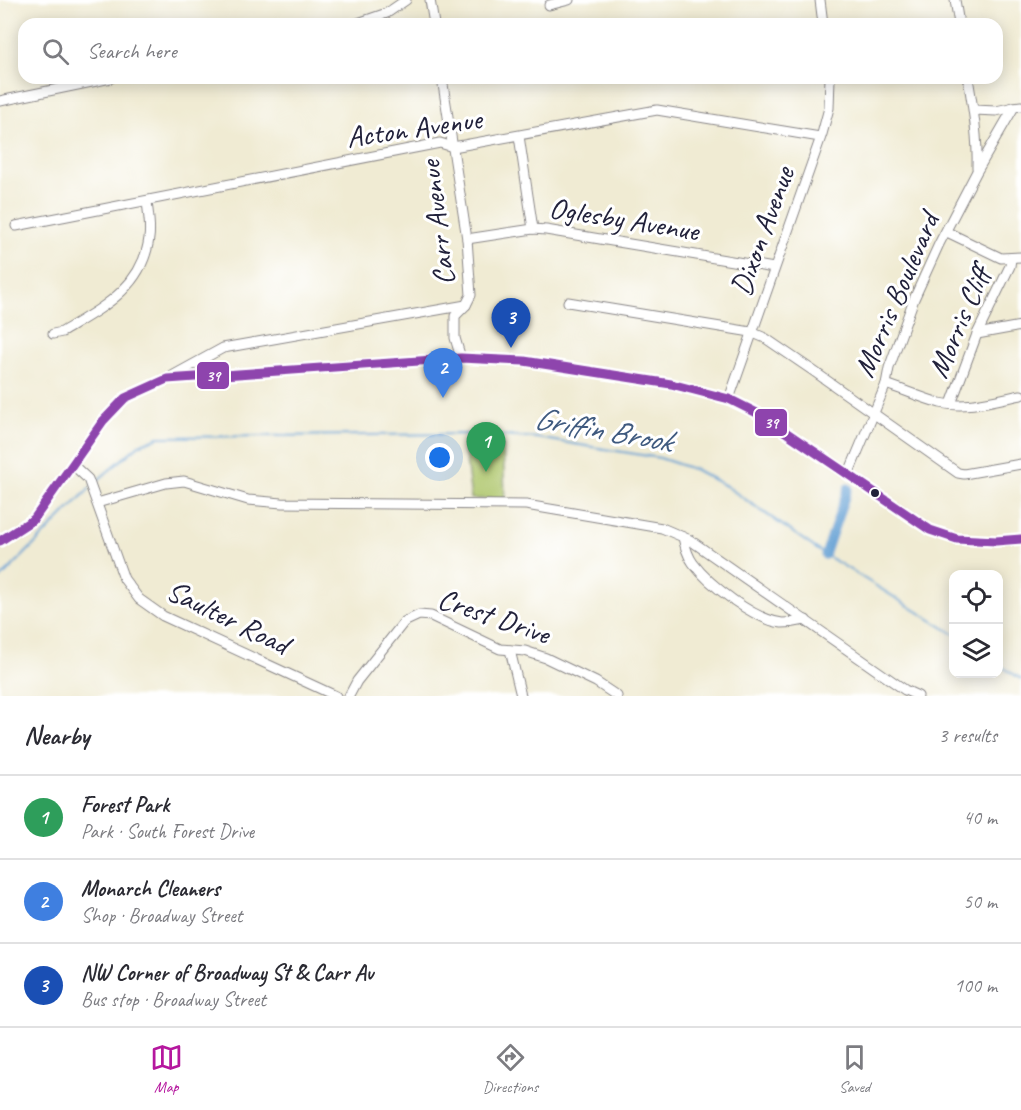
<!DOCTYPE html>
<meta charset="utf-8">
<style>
body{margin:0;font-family:Caveat,sans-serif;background:#f7f7f7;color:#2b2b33}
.controls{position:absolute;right:18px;bottom:18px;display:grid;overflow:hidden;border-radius:12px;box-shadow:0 3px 15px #0003}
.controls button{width:54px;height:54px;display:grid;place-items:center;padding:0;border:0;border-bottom:2px solid #e1e1e2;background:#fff;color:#2b2b33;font:30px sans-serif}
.you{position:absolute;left:440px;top:458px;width:21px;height:21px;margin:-15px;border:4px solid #fff;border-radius:50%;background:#1a73e8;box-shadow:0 0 0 9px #1a73e833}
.badge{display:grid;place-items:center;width:39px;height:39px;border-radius:50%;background:#b5179e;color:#fff;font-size:20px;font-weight:700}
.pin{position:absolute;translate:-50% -50px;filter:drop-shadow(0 2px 3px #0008)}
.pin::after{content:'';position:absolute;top:32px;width:21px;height:18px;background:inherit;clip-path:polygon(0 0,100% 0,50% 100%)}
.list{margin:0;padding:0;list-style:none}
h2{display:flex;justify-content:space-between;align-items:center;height:78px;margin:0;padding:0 24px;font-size:26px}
h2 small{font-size:20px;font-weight:400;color:#7c7c81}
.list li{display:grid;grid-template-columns:39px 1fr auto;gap:18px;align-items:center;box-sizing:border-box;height:84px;padding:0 24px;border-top:2px solid #e1e1e2}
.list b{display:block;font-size:22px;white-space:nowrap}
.list p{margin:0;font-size:20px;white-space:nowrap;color:#7c7c81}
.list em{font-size:20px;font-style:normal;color:#7c7c81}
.icon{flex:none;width:33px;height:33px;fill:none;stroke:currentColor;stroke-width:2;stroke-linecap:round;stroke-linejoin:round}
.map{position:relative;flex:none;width:1021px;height:696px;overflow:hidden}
.search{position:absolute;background:#fff;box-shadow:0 3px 15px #0003;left:18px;right:18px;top:18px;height:66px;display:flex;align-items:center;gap:15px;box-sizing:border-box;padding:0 21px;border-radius:18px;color:#7c7c81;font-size:22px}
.sheet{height:330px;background:#fff}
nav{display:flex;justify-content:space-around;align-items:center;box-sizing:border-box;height:84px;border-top:2px solid #e1e1e2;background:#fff;font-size:16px;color:#7c7c81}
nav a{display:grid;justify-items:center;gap:3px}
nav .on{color:#b5179e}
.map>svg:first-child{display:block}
.green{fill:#aec66c;stroke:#687454;stroke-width:1.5}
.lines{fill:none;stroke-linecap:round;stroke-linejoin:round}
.stream{stroke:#629fd3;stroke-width:2}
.canal{stroke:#629fd3;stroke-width:9}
.minor-casing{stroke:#898687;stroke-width:11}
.minor{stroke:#fff;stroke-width:9}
.bus-1-casing{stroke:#fff;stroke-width:14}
.bus-1{stroke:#8e44ad;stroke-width:9}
.bus-dot{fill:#22223b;stroke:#fff;stroke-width:2}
.labels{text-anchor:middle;stroke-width:6;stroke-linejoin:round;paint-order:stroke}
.street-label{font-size:30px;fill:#22223b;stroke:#fff}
.water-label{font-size:32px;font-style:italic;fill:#3f5a7f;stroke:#fff}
.line-badge{stroke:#fff;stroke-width:2}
.badge-label{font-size:16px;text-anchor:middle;font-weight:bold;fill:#fff}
</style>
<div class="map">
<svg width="1021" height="696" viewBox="0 0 1021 696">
<rect width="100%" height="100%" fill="#fff"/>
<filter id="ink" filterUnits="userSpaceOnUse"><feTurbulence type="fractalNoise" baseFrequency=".0167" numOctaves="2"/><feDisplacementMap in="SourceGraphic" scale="12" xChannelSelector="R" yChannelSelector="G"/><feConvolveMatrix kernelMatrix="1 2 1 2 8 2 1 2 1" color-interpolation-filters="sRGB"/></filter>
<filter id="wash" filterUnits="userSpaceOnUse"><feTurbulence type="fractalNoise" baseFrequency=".008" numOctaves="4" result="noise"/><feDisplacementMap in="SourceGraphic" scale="24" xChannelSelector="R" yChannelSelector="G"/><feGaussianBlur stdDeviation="1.35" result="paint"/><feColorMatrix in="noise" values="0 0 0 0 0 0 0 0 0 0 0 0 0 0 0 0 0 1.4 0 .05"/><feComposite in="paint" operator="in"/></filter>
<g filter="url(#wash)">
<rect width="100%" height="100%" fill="#f0ebd3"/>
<path class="green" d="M 464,442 L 503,445 L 505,499 L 471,499 Z"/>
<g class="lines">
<g class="stream">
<path d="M 92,485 L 139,445 L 159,437 L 471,434 L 537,438 L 660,458 L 696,470 L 726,486 L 821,552 L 954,634"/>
<path d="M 0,579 L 89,489"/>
<path d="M 998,664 L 1021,679"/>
</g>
<path class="canal" d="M 825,555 L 848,488"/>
</g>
</g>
<g filter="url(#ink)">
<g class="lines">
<defs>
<g id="minor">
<path d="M 430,0 L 434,24"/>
<path d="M 820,0 L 823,24"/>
<path d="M 955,0 L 959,24"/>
<path d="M 549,5 L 569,0"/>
<path d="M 355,24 L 387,13 L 406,0"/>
<path d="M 442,78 L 467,239 L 471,295 L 466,305 L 455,316 L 455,338 L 461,358"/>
<path d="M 968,78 C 973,108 978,137 977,168"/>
<path d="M 0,101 L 111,78"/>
<path d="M 974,110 L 996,111 L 1014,107"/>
<path d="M 519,136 L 533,229"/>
<path d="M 16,226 L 440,143 L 453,147 L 657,110 L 820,137"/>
<path d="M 947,232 L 1001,258 L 1021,257"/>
<path d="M 467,239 L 533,229 L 546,230 L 774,268"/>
<path d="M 568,302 L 751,332 L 765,338 L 812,370 L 958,473 L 964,474 L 1021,464"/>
<path d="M 53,334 L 62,332 C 100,309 143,288 149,238 C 151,226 148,213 147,201"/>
<path d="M 977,334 L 1021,326"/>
<path d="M 172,376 L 223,348 L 466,305"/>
<path d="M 886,384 C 904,390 922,398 940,403 C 967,409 995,400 1021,395"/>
<path d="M 729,399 L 822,134 L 829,108 L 830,78"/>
<path d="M 951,404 L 977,334 L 1010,266 L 1011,259"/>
<path d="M 73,465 L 88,479 L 124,579 L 139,599 L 163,616 L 336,696"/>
<path d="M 848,475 L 886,384 L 889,368 L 914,299 L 939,244 L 977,171 L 1014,107 L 1021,106"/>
<path d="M 97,503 L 166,483 L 184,481 L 248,500 L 282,503 L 526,505 L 662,528 L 690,540 L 905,690 L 918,696"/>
<path d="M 683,537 C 685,546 687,555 693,563 C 709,585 755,620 782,623 C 790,623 798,622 806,620"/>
<path d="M 0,541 L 34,519 L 103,421 L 125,398 L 167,379 L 461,358 L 524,361 L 671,384 L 729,399 L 759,414 L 930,530 L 957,539 L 996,541 L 1021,539"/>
<path d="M 510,650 L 521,696"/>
<path d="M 349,696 L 357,681 L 404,622 L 419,615 L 431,616 L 500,649 L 525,651 L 546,658 L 596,682 L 617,696"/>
</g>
</defs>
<use href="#minor" class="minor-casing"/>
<use href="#minor" class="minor"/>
<defs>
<path id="bus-1" d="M 0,541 L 34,519 L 103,421 L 125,398 L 167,379 L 461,358 L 524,361 L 671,384 L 729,399 L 759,414 L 930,530 L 957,539 L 996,541 L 1021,539"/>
</defs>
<use href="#bus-1" class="bus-1-casing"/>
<use href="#bus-1" class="bus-1"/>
</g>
</g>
<circle class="bus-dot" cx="875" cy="493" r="5"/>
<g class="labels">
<g class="street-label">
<text transform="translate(414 128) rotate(-8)" y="10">Acton Avenue</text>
<text transform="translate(624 219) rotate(9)" y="10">Oglesby Avenue</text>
<text transform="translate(437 223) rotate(-97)" y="10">Carr Avenue</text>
<text transform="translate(762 231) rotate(-70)" y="10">Dixon Avenue</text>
<text transform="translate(896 295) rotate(-67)" y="10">Morris Boulevard</text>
<text transform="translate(959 322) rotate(-67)" y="10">Morris Cliff</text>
<text transform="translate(494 616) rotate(19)" y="10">Crest Drive</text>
<text transform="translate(228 617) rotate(26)" y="10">Saulter Road</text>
</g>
<g class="water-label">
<text transform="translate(603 429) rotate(10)" y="11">Griffin Brook</text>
</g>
</g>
<g class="line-badge">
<rect x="196" y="361" width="34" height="29" rx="6" fill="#8e44ad"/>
<rect x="754" y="408" width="34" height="29" rx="6" fill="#8e44ad"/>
</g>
<g class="badge-label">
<text x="213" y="381">39</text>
<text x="771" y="428">39</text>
</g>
</svg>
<div class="controls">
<button><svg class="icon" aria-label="locate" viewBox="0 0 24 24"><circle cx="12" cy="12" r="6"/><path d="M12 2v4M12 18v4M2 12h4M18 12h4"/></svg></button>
<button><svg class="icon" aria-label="layers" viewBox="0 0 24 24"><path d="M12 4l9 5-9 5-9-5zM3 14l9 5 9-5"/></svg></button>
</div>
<div class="you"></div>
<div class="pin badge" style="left:486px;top:472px;background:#2e9e5b">1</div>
<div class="pin badge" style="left:443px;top:398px;background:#3f7fe0">2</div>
<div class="pin badge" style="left:511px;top:348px;background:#1a4fb4">3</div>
<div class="search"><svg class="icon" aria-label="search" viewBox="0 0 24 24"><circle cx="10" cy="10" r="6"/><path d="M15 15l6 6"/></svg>Search here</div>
</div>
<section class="sheet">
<h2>Nearby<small>3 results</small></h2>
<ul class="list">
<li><span class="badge" style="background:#2e9e5b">1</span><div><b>Forest Park</b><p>Park · South Forest Drive</p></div><em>40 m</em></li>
<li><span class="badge" style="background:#3f7fe0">2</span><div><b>Monarch Cleaners</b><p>Shop · Broadway Street</p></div><em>50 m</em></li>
<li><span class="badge" style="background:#1a4fb4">3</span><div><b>NW Corner of Broadway St &amp; Carr Av</b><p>Bus stop · Broadway Street</p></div><em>100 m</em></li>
</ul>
</section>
<nav>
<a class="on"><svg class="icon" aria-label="map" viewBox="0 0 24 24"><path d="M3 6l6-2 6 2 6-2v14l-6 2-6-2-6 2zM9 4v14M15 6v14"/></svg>Map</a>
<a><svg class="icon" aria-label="directions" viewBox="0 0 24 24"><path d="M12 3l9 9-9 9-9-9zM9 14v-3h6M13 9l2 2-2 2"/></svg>Directions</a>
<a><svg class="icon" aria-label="saved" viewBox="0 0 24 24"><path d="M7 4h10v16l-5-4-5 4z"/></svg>Saved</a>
</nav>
